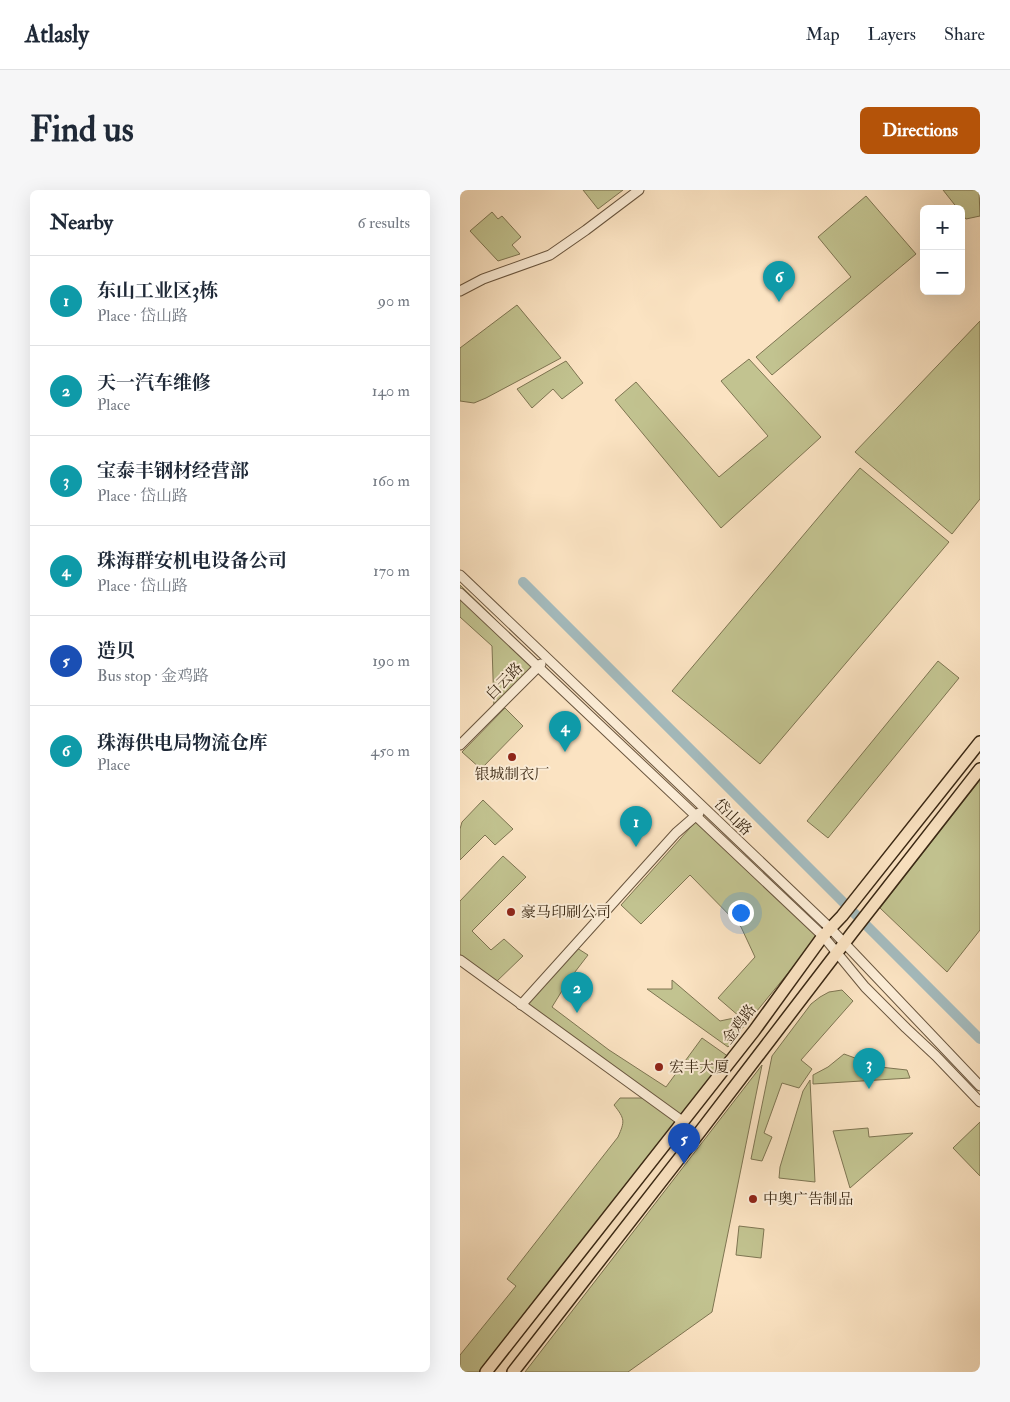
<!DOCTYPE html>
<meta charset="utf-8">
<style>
body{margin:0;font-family:"IM FELL Double Pica","Noto Serif SC",serif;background:#f6f6f7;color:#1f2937}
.controls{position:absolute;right:15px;top:15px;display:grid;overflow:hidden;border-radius:8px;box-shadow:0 5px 20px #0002}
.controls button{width:45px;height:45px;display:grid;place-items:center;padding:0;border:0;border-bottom:1px solid #e0e1e3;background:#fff;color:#1f2937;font:25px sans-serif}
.you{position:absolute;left:280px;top:722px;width:18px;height:18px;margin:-12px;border:4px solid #fff;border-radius:50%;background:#1a73e8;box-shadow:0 0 0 8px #1a73e833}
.badge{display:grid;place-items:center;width:32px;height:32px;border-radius:50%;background:#b45309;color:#fff;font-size:16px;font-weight:700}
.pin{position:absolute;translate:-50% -41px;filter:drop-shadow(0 1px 2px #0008)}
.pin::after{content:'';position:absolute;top:26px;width:18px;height:15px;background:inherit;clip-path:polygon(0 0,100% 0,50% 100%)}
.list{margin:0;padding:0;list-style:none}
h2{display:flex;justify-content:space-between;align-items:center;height:65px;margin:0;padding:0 20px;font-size:21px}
h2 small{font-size:16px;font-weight:400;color:#747a83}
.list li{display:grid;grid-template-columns:32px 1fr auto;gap:15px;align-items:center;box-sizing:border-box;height:90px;padding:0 20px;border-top:1px solid #e0e1e3}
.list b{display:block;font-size:19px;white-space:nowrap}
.list p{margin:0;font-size:16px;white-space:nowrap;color:#747a83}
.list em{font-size:16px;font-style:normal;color:#747a83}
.map{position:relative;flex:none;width:520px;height:1182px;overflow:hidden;border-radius:8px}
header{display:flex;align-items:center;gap:30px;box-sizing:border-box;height:70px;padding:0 25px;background:#fff;border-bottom:1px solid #e0e1e3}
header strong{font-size:24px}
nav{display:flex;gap:28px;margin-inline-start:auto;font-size:18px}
.intro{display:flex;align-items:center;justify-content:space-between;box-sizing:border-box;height:120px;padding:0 30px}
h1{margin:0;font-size:35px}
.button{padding:12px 22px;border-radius:8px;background:#b45309;color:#fff;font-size:18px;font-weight:700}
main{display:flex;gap:30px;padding:0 30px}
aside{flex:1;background:#fff;border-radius:8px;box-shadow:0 5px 20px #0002}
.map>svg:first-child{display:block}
.green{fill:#c2c390;stroke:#7e7552}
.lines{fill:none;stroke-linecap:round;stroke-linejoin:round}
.canal{stroke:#a4bbbe;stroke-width:10}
.minor-casing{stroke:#6a563f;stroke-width:11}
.major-casing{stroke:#392713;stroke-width:14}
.minor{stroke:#fcedd7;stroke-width:9}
.major{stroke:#fbe3c2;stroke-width:11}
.poi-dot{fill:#8f2418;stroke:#fcedd7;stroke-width:2}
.labels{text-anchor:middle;stroke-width:4;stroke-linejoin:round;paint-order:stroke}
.street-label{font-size:15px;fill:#392713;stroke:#fcedd7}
.poi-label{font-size:15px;fill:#392713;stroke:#fcedd7;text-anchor:start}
</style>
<header>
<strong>Atlasly</strong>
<nav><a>Map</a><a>Layers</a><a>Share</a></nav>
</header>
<div class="intro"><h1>Find us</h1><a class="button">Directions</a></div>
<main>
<aside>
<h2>Nearby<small>6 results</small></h2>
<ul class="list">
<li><span class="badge" style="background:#0f9aa8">1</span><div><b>东山工业区3栋</b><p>Place · 岱山路</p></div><em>90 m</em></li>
<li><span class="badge" style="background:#0f9aa8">2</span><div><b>天一汽车维修</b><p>Place</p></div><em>140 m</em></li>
<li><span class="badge" style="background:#0f9aa8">3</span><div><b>宝泰丰钢材经营部</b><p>Place · 岱山路</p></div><em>160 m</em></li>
<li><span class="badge" style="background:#0f9aa8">4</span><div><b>珠海群安机电设备公司</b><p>Place · 岱山路</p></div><em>170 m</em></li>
<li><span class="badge" style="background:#1a4fb4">5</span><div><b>造贝</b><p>Bus stop · 金鸡路</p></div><em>190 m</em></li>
<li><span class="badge" style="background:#0f9aa8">6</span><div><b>珠海供电局物流仓库</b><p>Place</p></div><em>450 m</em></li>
</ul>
</aside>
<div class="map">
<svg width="520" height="1182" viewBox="0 0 520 1182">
<rect width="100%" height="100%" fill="#fbe3c2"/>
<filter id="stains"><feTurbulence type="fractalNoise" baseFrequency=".004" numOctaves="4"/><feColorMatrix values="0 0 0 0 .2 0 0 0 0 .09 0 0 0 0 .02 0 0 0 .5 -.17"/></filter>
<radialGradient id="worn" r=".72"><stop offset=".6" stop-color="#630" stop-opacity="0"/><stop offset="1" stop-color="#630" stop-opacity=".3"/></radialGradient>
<g class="green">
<path d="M 123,0 L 163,0 L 138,19 Z"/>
<path d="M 483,0 L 519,0 L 520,26 L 506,29 L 501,23 L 501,19 L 498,19 Z"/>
<path d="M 406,6 L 456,64 L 312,185 L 296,167 L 391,87 L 358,47 Z"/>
<path d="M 32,22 L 38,29 L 42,26 L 61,47 L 52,55 L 60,64 L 38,71 L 10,41 Z"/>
<path d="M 57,115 L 101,168 L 26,208 L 14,213 L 0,211 L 0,158 Z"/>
<path d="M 520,131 L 520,309 L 492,344 L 395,262 Z"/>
<path d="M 289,169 L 361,247 L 261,338 L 155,210 L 176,192 L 259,287 L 308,246 L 261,191 Z"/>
<path d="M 106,171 L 123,193 L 102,209 L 93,199 L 72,218 L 57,199 Z"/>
<path d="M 400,278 L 489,352 L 300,574 L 212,501 Z"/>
<path d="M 0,395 L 80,473 L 34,519 L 32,456 L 0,427 Z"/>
<path d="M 478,471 L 499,488 L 368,648 L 347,631 Z"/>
<path d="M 45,518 L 63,536 L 21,579 L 2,562 Z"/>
<path d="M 520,590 L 520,740 L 487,782 L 420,718 Z"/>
<path d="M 23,610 L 53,639 L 35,655 L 25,645 L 0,670 L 0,639 L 2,632 Z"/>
<path d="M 238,629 L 361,743 L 287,833 L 258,808 L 295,767 L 281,737 L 230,685 L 181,734 L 161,715 Z"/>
<path d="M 43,666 L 66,687 L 12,741 L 31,760 L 44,749 L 63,766 L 35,793 L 0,767 L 0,711 Z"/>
<path d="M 117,758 L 128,765 L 108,791 L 92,817 L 149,860 L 206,897 L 242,848 L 269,867 L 222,926 L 67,814 Z"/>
<path d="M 212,790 L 260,831 L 274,828 L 284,836 L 268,857 L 187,799 L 212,799 Z"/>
<path d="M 382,800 L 393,811 L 341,870 L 352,879 L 339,898 L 322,893 L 304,943 L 312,947 L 302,971 L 291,969 L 312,866 L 351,814 L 360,807 L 369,802 Z"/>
<path d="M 384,864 L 420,877 L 447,880 L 450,888 L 353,894 L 353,885 L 368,877 Z"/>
<path d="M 302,875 L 252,1122 L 168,1182 L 65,1182 Z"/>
<path d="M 350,890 L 355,992 L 319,988 L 320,977 L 343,901 Z"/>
<path d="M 160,908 L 185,908 L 216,932 L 21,1182 L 0,1182 L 0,1165 L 56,1096 L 47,1089 L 158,947 C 165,931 165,929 154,915 Z"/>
<path d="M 520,932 L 520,986 L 493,958 Z"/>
<path d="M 408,938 L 409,947 L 453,943 L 390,998 L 373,941 Z"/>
<path d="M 279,1036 L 304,1039 L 301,1068 L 276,1065 Z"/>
</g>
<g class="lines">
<path class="canal" d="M 63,392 L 520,849"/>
<defs>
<g id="minor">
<path d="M 0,101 L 23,89 L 90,65 L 126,40 L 179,0"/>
<path d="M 0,385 L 370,738 L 520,896"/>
<path d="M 0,403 L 363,746 L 405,797 L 446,838 L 476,866 L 520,912"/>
<path d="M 0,555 L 81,474"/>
<path d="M 0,770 L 222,931"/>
<path d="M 61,815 L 216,643 L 239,623"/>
</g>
<g id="major">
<path d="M 26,1182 L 294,841 L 363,746 L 382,726 L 520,552"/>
<path d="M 53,1182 L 239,943 L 392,743 L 520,579"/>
</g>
</defs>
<use href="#minor" class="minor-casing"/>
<use href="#major" class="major-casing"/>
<use href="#minor" class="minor"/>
<use href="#major" class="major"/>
</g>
<g class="poi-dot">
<circle cx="52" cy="567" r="5"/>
<circle cx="51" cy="722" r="5"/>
<circle cx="199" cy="877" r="5"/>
<circle cx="293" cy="1009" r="5"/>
</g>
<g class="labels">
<g class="street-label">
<text transform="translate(44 491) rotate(-45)" y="5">白云路</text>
<text transform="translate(273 627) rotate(44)" y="5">岱山路</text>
<text transform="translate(279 834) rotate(-53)" y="5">金鸡路</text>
</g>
<g class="poi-label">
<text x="52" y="589" text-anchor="middle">银城制衣厂</text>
<text x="61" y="727">豪马印刷公司</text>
<text x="209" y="882">宏丰大厦</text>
<text x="303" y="1014">中奥广告制品</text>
</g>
</g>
<rect width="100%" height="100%" filter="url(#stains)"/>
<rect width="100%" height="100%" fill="url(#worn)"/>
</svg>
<div class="controls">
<button>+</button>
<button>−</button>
</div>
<div class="you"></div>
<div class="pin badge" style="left:176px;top:657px;background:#0f9aa8">1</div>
<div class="pin badge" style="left:117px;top:823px;background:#0f9aa8">2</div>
<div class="pin badge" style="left:409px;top:899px;background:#0f9aa8">3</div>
<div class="pin badge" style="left:105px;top:562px;background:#0f9aa8">4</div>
<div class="pin badge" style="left:224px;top:974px;background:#1a4fb4">5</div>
<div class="pin badge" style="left:319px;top:112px;background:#0f9aa8">6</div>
</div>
</main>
